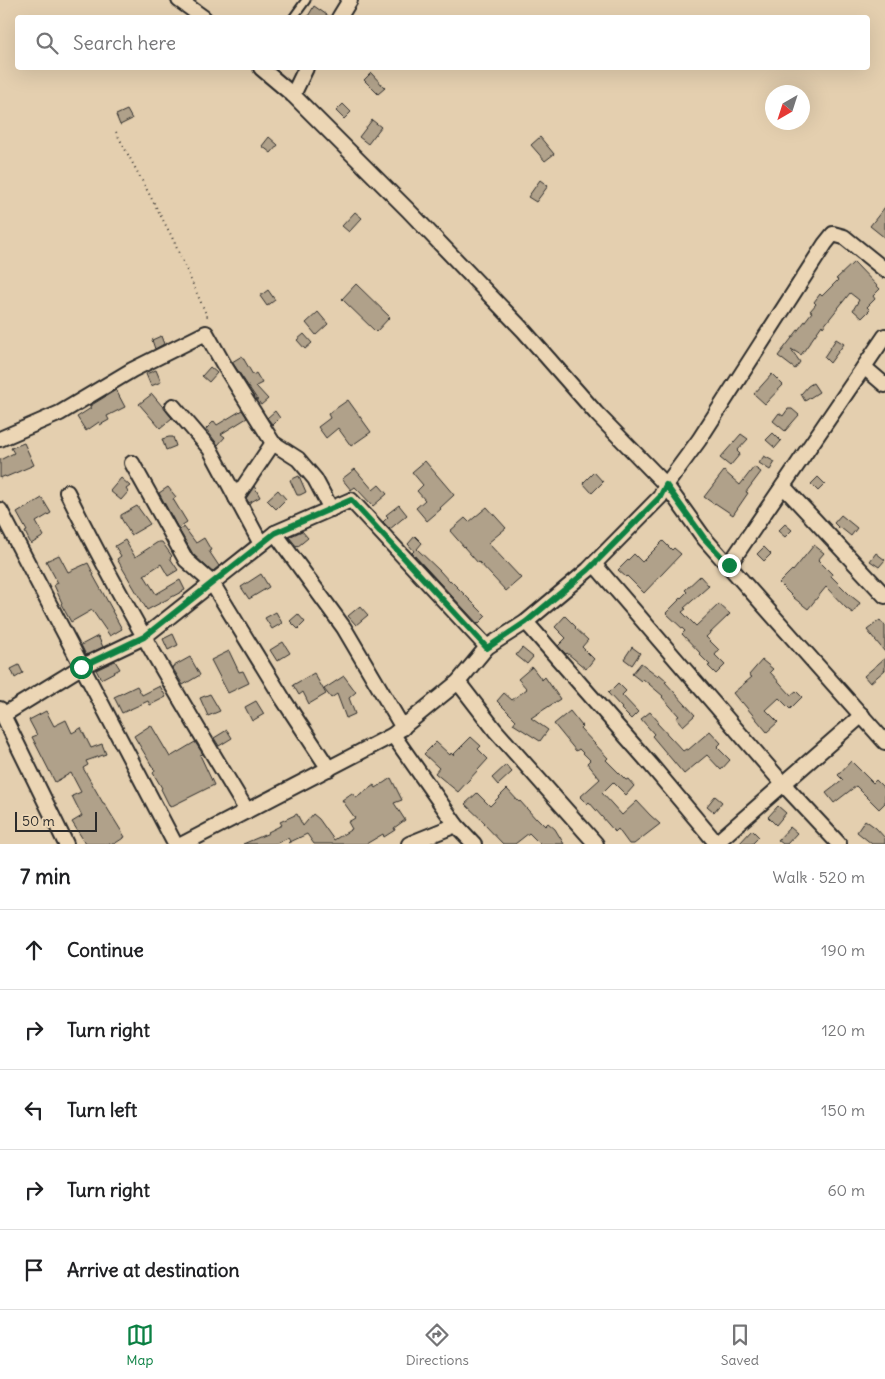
<!DOCTYPE html>
<meta charset="utf-8">
<style>
body{margin:0;font-family:Delius,sans-serif;background:#f6f6f6;color:#202124}
.compass{position:absolute;left:765px;top:85px;width:45px;height:45px;border-radius:50%;background:#fff;box-shadow:0 5px 20px #0002;rotate:219deg}
.scale{position:absolute;left:15px;bottom:12px;width:82px;box-sizing:border-box;padding-left:5px;border:2px solid #2b2b2b;border-top:0;font-size:14px;line-height:18px;white-space:nowrap;color:#2b2b2b;-webkit-text-stroke:4px #ecd6b5;paint-order:stroke}
.stop{position:absolute;width:15px;height:15px;margin:-11px;border:4px solid #0b8043;border-radius:50%;background:#fff}
.stop.end{background:#0b8043;border-color:#fff;box-shadow:0 1px 5px #0008}
.list{margin:0;padding:0;list-style:none}
h2{display:flex;justify-content:space-between;align-items:center;height:65px;margin:0;padding:0 20px;font-size:21px}
h2 small{font-size:16px;font-weight:400;color:#757577}
.list li{display:grid;grid-template-columns:32px 1fr auto;gap:15px;align-items:center;box-sizing:border-box;height:80px;padding:0 20px;border-top:1px solid #e0e0e0}
.list b{display:block;font-size:19px;white-space:nowrap}
.list em{font-size:16px;font-style:normal;color:#757577}
.icon{flex:none;width:28px;height:28px;fill:none;stroke:currentColor;stroke-width:2;stroke-linecap:round;stroke-linejoin:round}
.map{position:relative;flex:none;width:885px;height:844px;overflow:hidden}
.search{position:absolute;background:#fff;box-shadow:0 5px 20px #0002;left:15px;right:15px;top:15px;height:55px;display:flex;align-items:center;gap:12px;box-sizing:border-box;padding:0 18px;border-radius:5px;color:#757577;font-size:19px}
.sheet{height:465px;background:#fff}
nav{display:flex;justify-content:space-around;align-items:center;box-sizing:border-box;height:70px;border-top:1px solid #e0e0e0;background:#fff;font-size:14px;color:#757577}
nav a{display:grid;justify-items:center;gap:2px}
nav .on{color:#0b8043}
.map>svg:first-child{display:block}
.building{fill:#b0a18a;stroke:#2b2b2b}
.lines{fill:none;stroke-linecap:round;stroke-linejoin:round}
.lane-casing{stroke:#2b2b2b;stroke-width:11}
.street-casing{stroke:#2b2b2b;stroke-width:18}
.path{stroke:#2b2b2b;stroke-width:2;stroke-dasharray:1 4;stroke-linecap:butt}
.lane{stroke:#ecd6b5;stroke-width:7}
.street{stroke:#ecd6b5;stroke-width:14}
.route{stroke:#0b8043;stroke-width:6}
</style>
<div class="map">
<svg width="885" height="844" viewBox="0 0 885 844">
<rect width="100%" height="100%" fill="#e4cfaf"/>
<filter id="ink" filterUnits="userSpaceOnUse"><feTurbulence type="fractalNoise" baseFrequency=".02" numOctaves="2"/><feDisplacementMap in="SourceGraphic" scale="10" xChannelSelector="R" yChannelSelector="G"/><feConvolveMatrix kernelMatrix="1 2 1 2 8 2 1 2 1" color-interpolation-filters="sRGB"/></filter>
<g filter="url(#ink)">
<g class="building">
<path d="M 314,6 L 330,17 L 330,18 L 307,18 Z"/>
<path d="M 371,73 L 385,88 L 378,94 L 364,80 Z"/>
<path d="M 343,104 L 351,112 L 344,119 L 336,111 Z"/>
<path d="M 127,110 L 132,119 L 120,125 L 116,115 Z"/>
<path d="M 372,120 L 381,127 L 368,144 L 359,137 Z"/>
<path d="M 269,137 L 278,145 L 271,153 L 262,146 Z"/>
<path d="M 540,137 L 554,154 L 545,161 L 531,145 Z"/>
<path d="M 540,180 L 548,186 L 536,202 L 528,197 Z"/>
<path d="M 885,207 L 885,238 L 870,226 Z"/>
<path d="M 355,212 L 362,218 L 349,232 L 342,226 Z"/>
<path d="M 854,262 L 880,289 L 873,296 L 875,299 L 867,307 L 870,310 L 862,318 L 853,310 L 859,300 L 850,293 L 823,327 L 822,325 L 801,355 L 791,349 L 800,362 L 795,369 L 778,356 L 812,312 L 810,311 L 816,304 L 814,302 L 820,294 L 822,296 L 838,280 L 836,279 Z"/>
<path d="M 356,284 L 390,317 L 376,332 L 342,299 Z"/>
<path d="M 268,290 L 275,300 L 267,306 L 260,296 Z"/>
<path d="M 318,312 L 328,324 L 316,335 L 306,323 Z"/>
<path d="M 304,334 L 312,343 L 305,349 L 297,340 Z"/>
<path d="M 161,336 L 164,344 L 155,349 L 152,340 Z"/>
<path d="M 836,339 L 844,344 L 830,363 L 824,357 Z"/>
<path d="M 242,356 L 253,375 L 256,373 L 262,383 L 256,386 L 268,399 L 261,405 L 232,362 Z"/>
<path d="M 210,367 L 217,373 L 209,382 L 202,376 Z"/>
<path d="M 156,370 L 161,382 L 151,386 L 146,374 Z"/>
<path d="M 772,374 L 783,385 L 765,404 L 754,394 Z"/>
<path d="M 813,383 L 819,392 L 805,401 L 801,394 L 808,386 Z"/>
<path d="M 116,390 L 125,407 L 107,416 L 109,420 L 100,425 L 99,422 L 86,431 L 77,417 L 91,408 L 90,406 Z"/>
<path d="M 152,394 L 172,418 L 160,428 L 139,404 Z"/>
<path d="M 348,400 L 371,432 L 351,446 L 338,428 L 326,438 L 318,427 L 330,418 L 328,414 Z"/>
<path d="M 788,409 L 792,409 L 799,415 L 785,431 L 773,421 L 779,413 L 783,416 Z"/>
<path d="M 242,410 L 247,418 L 221,434 L 225,437 L 218,445 L 206,429 L 214,421 L 217,425 Z"/>
<path d="M 275,411 L 280,418 L 273,425 L 267,418 Z"/>
<path d="M 773,433 L 781,441 L 775,448 L 766,440 Z"/>
<path d="M 741,434 L 748,439 L 737,451 L 740,454 L 730,466 L 720,458 Z"/>
<path d="M 169,437 L 173,437 L 176,446 L 166,450 L 162,439 Z"/>
<path d="M 24,443 L 34,465 L 6,477 L 5,476 L 0,478 L 0,460 L 14,453 L 11,448 Z"/>
<path d="M 764,456 L 775,462 L 770,470 L 759,463 Z"/>
<path d="M 425,461 L 454,495 L 440,508 L 441,509 L 427,521 L 416,508 L 425,500 L 417,491 L 423,485 L 412,472 Z"/>
<path d="M 754,467 L 761,472 L 746,492 L 748,493 L 733,515 L 715,503 L 714,504 L 704,497 L 724,471 L 740,485 Z"/>
<path d="M 355,469 L 373,490 L 379,485 L 387,494 L 373,506 L 355,487 L 351,490 L 342,479 Z"/>
<path d="M 594,472 L 603,482 L 592,493 L 583,483 Z"/>
<path d="M 299,476 L 306,492 L 300,495 L 297,495 L 290,480 Z"/>
<path d="M 818,477 L 825,484 L 818,491 L 811,484 Z"/>
<path d="M 121,478 L 130,486 L 126,489 L 128,492 L 121,500 L 110,491 Z"/>
<path d="M 254,486 L 260,497 L 249,503 L 246,498 Z"/>
<path d="M 168,487 L 176,497 L 173,499 L 187,522 L 178,528 L 159,493 Z"/>
<path d="M 278,490 L 286,499 L 276,509 L 267,500 Z"/>
<path d="M 42,498 L 51,513 L 36,522 L 44,536 L 31,544 L 25,532 L 27,531 L 17,513 Z"/>
<path d="M 399,505 L 407,515 L 390,529 L 383,522 L 388,517 L 386,515 Z"/>
<path d="M 137,506 L 150,524 L 131,535 L 121,518 L 121,515 Z"/>
<path d="M 487,507 L 506,528 L 488,543 L 521,578 L 506,591 L 479,562 L 478,563 L 450,531 L 465,518 L 469,522 Z"/>
<path d="M 841,515 L 857,528 L 851,536 L 841,528 L 840,529 L 834,523 Z"/>
<path d="M 785,524 L 792,530 L 785,537 L 778,531 Z"/>
<path d="M 184,527 L 196,543 L 204,538 L 211,550 L 209,551 L 219,566 L 212,572 L 193,554 L 179,530 Z"/>
<path d="M 302,531 L 308,538 L 297,547 L 289,537 Z"/>
<path d="M 415,536 L 422,543 L 417,549 L 440,571 L 449,581 L 450,580 L 486,616 L 478,624 L 412,553 L 414,551 L 408,544 Z"/>
<path d="M 125,540 L 135,557 L 158,542 L 162,542 L 172,556 L 170,558 L 178,570 L 168,576 L 161,564 L 144,575 L 156,594 L 180,580 L 185,590 L 147,610 L 117,559 L 121,556 L 115,546 Z"/>
<path d="M 663,541 L 672,550 L 674,548 L 681,554 L 644,593 L 627,576 L 626,577 L 618,570 L 634,554 L 642,562 Z"/>
<path d="M 814,545 L 824,553 L 818,560 L 832,574 L 831,576 L 850,595 L 860,603 L 853,613 L 846,608 L 826,587 L 808,609 L 794,598 L 779,583 L 792,570 L 793,571 Z"/>
<path d="M 764,547 L 771,554 L 764,561 L 757,554 Z"/>
<path d="M 876,553 L 885,560 L 879,567 L 870,561 Z"/>
<path d="M 59,555 L 68,572 L 88,563 L 94,575 L 93,575 L 113,611 L 112,611 L 122,629 L 110,636 L 92,610 L 71,622 L 61,604 L 62,603 L 54,585 L 58,583 L 46,561 Z"/>
<path d="M 261,574 L 269,587 L 249,599 L 241,587 Z"/>
<path d="M 700,576 L 709,586 L 684,608 L 686,609 L 682,612 L 696,626 L 719,604 L 730,614 L 706,637 L 719,650 L 715,655 L 725,665 L 716,674 L 708,666 L 710,665 L 700,655 L 701,654 L 682,634 L 685,631 L 666,613 L 687,592 L 685,590 Z"/>
<path d="M 360,606 L 368,615 L 356,625 L 348,616 Z"/>
<path d="M 276,612 L 282,623 L 272,629 L 265,618 Z"/>
<path d="M 298,614 L 305,622 L 298,629 L 290,621 Z"/>
<path d="M 565,616 L 576,627 L 575,628 L 588,640 L 582,647 L 594,659 L 586,669 L 567,653 L 566,654 L 558,646 L 566,638 L 555,627 Z"/>
<path d="M 880,620 L 885,626 L 885,652 L 867,630 Z"/>
<path d="M 173,634 L 178,645 L 168,650 L 163,639 Z"/>
<path d="M 98,636 L 103,647 L 86,655 L 81,645 Z"/>
<path d="M 283,642 L 290,653 L 277,661 L 270,650 Z"/>
<path d="M 632,647 L 640,653 L 632,665 L 624,659 Z"/>
<path d="M 522,648 L 533,657 L 527,664 L 516,655 Z"/>
<path d="M 229,651 L 239,672 L 243,671 L 249,683 L 228,693 L 211,660 Z"/>
<path d="M 190,657 L 200,675 L 183,685 L 172,667 Z"/>
<path d="M 885,658 L 885,670 L 870,683 L 864,676 Z"/>
<path d="M 762,660 L 773,669 L 770,672 L 791,695 L 796,691 L 802,697 L 790,709 L 779,698 L 766,710 L 778,722 L 767,732 L 742,702 L 741,703 L 733,693 L 752,677 L 749,675 Z"/>
<path d="M 115,661 L 120,669 L 101,679 L 96,670 Z"/>
<path d="M 641,663 L 658,676 L 659,674 L 667,681 L 665,682 L 695,715 L 683,726 L 676,718 L 679,716 L 662,697 L 663,696 L 643,679 L 641,681 L 632,674 Z"/>
<path d="M 19,665 L 23,673 L 15,678 L 11,669 Z"/>
<path d="M 532,667 L 542,680 L 545,677 L 560,699 L 531,718 L 548,730 L 540,741 L 513,724 L 516,720 L 497,701 L 504,693 L 512,700 L 527,689 L 518,679 Z"/>
<path d="M 314,673 L 326,694 L 309,704 L 303,692 L 299,695 L 293,685 Z"/>
<path d="M 344,676 L 356,692 L 349,698 L 355,714 L 346,718 L 337,694 L 331,698 L 324,689 Z"/>
<path d="M 618,683 L 626,691 L 622,695 L 638,712 L 631,719 L 621,709 L 622,708 L 608,693 Z"/>
<path d="M 137,686 L 142,695 L 160,686 L 166,697 L 150,705 L 148,701 L 122,713 L 114,697 Z"/>
<path d="M 210,694 L 220,711 L 208,716 L 200,698 Z"/>
<path d="M 256,701 L 264,714 L 252,721 L 245,707 Z"/>
<path d="M 46,711 L 54,726 L 66,720 L 72,733 L 81,728 L 91,748 L 102,744 L 106,754 L 86,761 L 88,765 L 83,768 L 103,803 L 104,803 L 125,837 L 114,844 L 86,844 L 72,822 L 82,816 L 72,796 L 81,792 L 71,773 L 55,782 L 32,737 L 37,735 L 29,720 Z"/>
<path d="M 570,711 L 582,726 L 580,728 L 608,758 L 606,760 L 626,780 L 628,779 L 634,786 L 626,795 L 613,782 L 602,793 L 622,815 L 637,801 L 650,815 L 660,824 L 634,844 L 629,844 L 618,829 L 615,832 L 589,802 L 587,804 L 580,797 L 600,779 L 587,763 L 590,760 L 579,749 L 576,751 L 554,724 Z"/>
<path d="M 650,712 L 658,721 L 657,723 L 683,751 L 686,749 L 688,750 L 710,731 L 721,743 L 717,747 L 730,760 L 721,770 L 707,755 L 684,774 L 652,736 L 654,734 L 641,719 Z"/>
<path d="M 151,725 L 170,757 L 195,742 L 203,754 L 200,755 L 214,785 L 170,807 L 161,789 L 162,788 L 153,773 L 155,771 L 134,736 Z"/>
<path d="M 227,730 L 232,738 L 219,746 L 214,738 Z"/>
<path d="M 471,737 L 481,746 L 478,749 L 488,759 L 458,792 L 435,773 L 439,768 L 424,754 L 436,742 L 450,755 L 451,753 L 453,755 Z"/>
<path d="M 851,761 L 873,783 L 876,780 L 885,789 L 885,803 L 879,809 L 856,786 L 834,803 L 826,793 L 843,780 L 838,775 Z"/>
<path d="M 506,765 L 512,772 L 498,785 L 492,778 Z"/>
<path d="M 391,778 L 402,800 L 394,803 L 405,820 L 394,828 L 395,830 L 384,837 L 383,834 L 366,844 L 314,844 L 307,834 L 288,843 L 290,841 L 288,838 L 275,844 L 243,844 L 269,833 L 268,832 L 282,825 L 280,822 L 297,814 L 303,826 L 313,814 L 319,819 L 334,840 L 352,829 L 348,822 L 355,818 L 342,800 L 352,793 L 356,798 L 374,785 L 376,788 Z"/>
<path d="M 507,789 L 519,802 L 520,801 L 536,819 L 537,818 L 545,826 L 548,823 L 555,829 L 564,844 L 540,844 L 529,833 L 515,844 L 503,844 L 484,824 L 485,823 L 465,804 L 477,793 L 490,806 Z"/>
<path d="M 715,796 L 722,802 L 714,812 L 707,806 Z"/>
<path d="M 778,806 L 786,813 L 776,825 L 768,817 Z"/>
<path d="M 865,820 L 876,828 L 885,838 L 885,844 L 872,844 L 857,832 Z"/>
<path d="M 790,827 L 797,833 L 787,844 L 783,844 L 778,840 Z"/>
<path d="M 752,830 L 759,837 L 752,844 L 739,844 Z"/>
</g>
<g class="lines">
<defs>
<path id="lane" d="M 293,18 L 306,0"/>
<g id="street">
<path d="M 179,0 L 204,18"/>
<path d="M 339,18 L 350,0"/>
<path d="M 261,68 L 293,95 L 408,210 L 524,331 L 596,413 L 666,485 L 704,538 L 885,742"/>
<path d="M 293,95 L 306,68"/>
<path d="M 864,367 L 885,385"/>
<path d="M 173,406 L 210,449 L 261,544"/>
<path d="M 0,439 L 60,413 L 132,370 L 206,333 L 224,365 L 273,443 L 298,459 L 315,479 L 331,509"/>
<path d="M 132,463 L 186,560 L 212,583 L 283,699 L 329,769"/>
<path d="M 783,486 L 885,596"/>
<path d="M 67,492 C 121,602 184,706 247,811"/>
<path d="M 236,498 L 273,443"/>
<path d="M 0,510 L 175,844"/>
<path d="M 275,533 L 344,628 L 403,728"/>
<path d="M 594,564 L 784,785 L 839,844"/>
<path d="M 729,565 L 885,336"/>
<path d="M 526,622 L 651,765 L 717,844"/>
<path d="M 458,682 L 495,730 L 596,844"/>
<path d="M 0,709 L 66,844"/>
<path d="M 3,715 L 81,667 L 144,637 L 275,533 L 351,500 L 487,647"/>
<path d="M 393,735 L 456,825 L 474,844"/>
<path d="M 183,844 L 393,735 L 458,682 L 487,647 L 526,622 L 588,570 L 660,497 L 666,485 L 699,440 L 825,244 L 833,234 L 844,237 L 885,270"/>
<path d="M 409,844 L 456,825"/>
<path d="M 715,844 L 862,715"/>
</g>
</defs>
<use href="#lane" class="lane-casing"/>
<use href="#street" class="street-casing"/>
<path class="path" d="M 116,132 L 171,235 L 207,316 L 206,320"/>
<use href="#lane" class="lane"/>
<use href="#street" class="street"/>
</g>
</g>
<g class="lines" filter="url(#ink)">
<path class="route" d="M 81,667 L 144,637 L 275,533 L 351,500 L 487,648 L 526,622 L 588,570 L 660,497 L 666,485 L 704,538 L 729,565"/>
</g>
</svg>
<svg class="compass" viewBox="-18 -18 36 36"><path d="M0-13l5 13h-10z" fill="#e53935"/><path d="M0 13l5-13h-10z" fill="#757577"/></svg>
<div class="scale">50 m</div>
<div class="stop" style="left:81px;top:667px"></div>
<div class="stop end" style="left:729px;top:565px"></div>
<div class="search"><svg class="icon" aria-label="search" viewBox="0 0 24 24"><circle cx="10" cy="10" r="6"/><path d="M15 15l6 6"/></svg>Search here</div>
</div>
<section class="sheet">
<h2>7 min<small>Walk · 520 m</small></h2>
<ul class="list">
<li><svg class="icon" aria-label="ahead" viewBox="0 0 24 24"><path d="M12 20V5M6 11l6-6 6 6"/></svg><div><b>Continue</b></div><em>190 m</em></li>
<li><svg class="icon" aria-label="right" viewBox="0 0 24 24"><path d="M7 20v-9h11M14 6l5 5-5 5"/></svg><div><b>Turn right</b></div><em>120 m</em></li>
<li><svg class="icon" aria-label="left" viewBox="0 0 24 24"><path d="M17 20v-9H6M10 6l-5 5 5 5"/></svg><div><b>Turn left</b></div><em>150 m</em></li>
<li><svg class="icon" aria-label="right" viewBox="0 0 24 24"><path d="M7 20v-9h11M14 6l5 5-5 5"/></svg><div><b>Turn right</b></div><em>60 m</em></li>
<li><svg class="icon" aria-label="arrive" viewBox="0 0 24 24"><path d="M6 21V4h12l-3 4 3 4H6"/></svg><div><b>Arrive at destination</b></div></li>
</ul>
</section>
<nav>
<a class="on"><svg class="icon" aria-label="map" viewBox="0 0 24 24"><path d="M3 6l6-2 6 2 6-2v14l-6 2-6-2-6 2zM9 4v14M15 6v14"/></svg>Map</a>
<a><svg class="icon" aria-label="directions" viewBox="0 0 24 24"><path d="M12 3l9 9-9 9-9-9zM9 14v-3h6M13 9l2 2-2 2"/></svg>Directions</a>
<a><svg class="icon" aria-label="saved" viewBox="0 0 24 24"><path d="M7 4h10v16l-5-4-5 4z"/></svg>Saved</a>
</nav>
